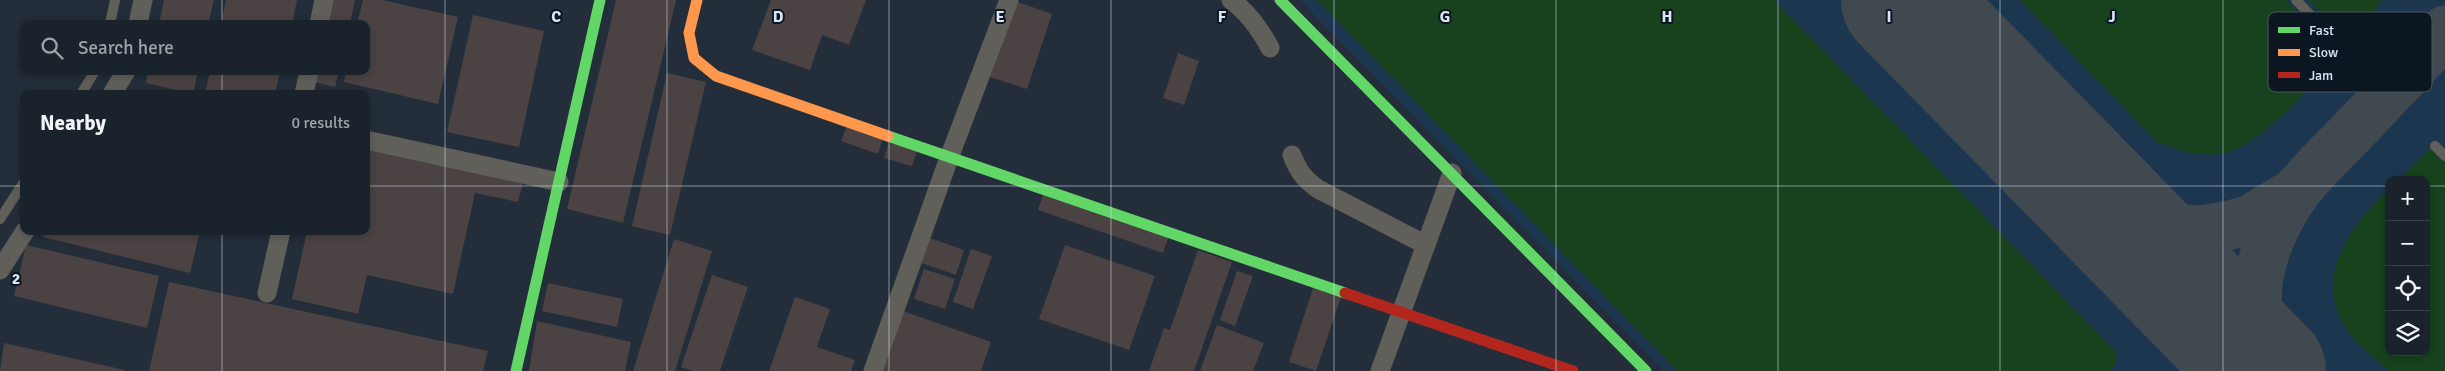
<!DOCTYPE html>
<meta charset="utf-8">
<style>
body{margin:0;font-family:Signika,sans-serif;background:#232a34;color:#f1f3f6}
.controls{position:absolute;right:15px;bottom:15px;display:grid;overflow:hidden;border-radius:10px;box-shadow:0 2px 8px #0003}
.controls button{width:45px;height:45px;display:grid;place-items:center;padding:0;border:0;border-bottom:1px solid #383f48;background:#1a222c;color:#f1f3f6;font:25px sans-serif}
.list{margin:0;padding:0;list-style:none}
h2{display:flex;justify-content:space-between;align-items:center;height:65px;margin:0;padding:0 20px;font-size:21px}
h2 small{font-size:16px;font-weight:400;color:#9fa4a9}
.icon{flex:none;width:28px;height:28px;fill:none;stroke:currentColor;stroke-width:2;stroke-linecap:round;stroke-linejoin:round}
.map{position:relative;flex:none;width:2445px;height:371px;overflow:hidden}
.search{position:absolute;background:#1a222c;box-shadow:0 2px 8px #0003;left:20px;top:20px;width:350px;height:55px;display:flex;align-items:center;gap:12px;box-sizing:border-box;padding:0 18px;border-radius:10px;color:#9fa4a9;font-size:19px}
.panel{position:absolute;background:#1a222c;box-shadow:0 2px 8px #0003;left:20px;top:90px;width:350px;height:145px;border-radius:10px}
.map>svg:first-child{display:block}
.built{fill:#1d3650;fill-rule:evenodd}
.green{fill:#17421d}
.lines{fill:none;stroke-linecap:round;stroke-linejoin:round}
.taxiway{stroke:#414950;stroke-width:49}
.runway{stroke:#414950;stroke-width:122}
.building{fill:#4a4243}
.lane{stroke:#605f59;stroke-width:10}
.street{stroke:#605f59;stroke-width:19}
.fast{stroke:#63d668;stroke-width:11}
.slow{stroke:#ff974d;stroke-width:11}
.jam{stroke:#b3261e;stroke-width:11}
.grid{fill:none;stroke:#d9e6f5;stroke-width:1;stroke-opacity:0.55}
.key{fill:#0c1620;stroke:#4a5460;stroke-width:1}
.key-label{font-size:14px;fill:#d9e6f5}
.grid-label{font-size:16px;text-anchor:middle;font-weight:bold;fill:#d9e6f5;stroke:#0c1620;stroke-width:4;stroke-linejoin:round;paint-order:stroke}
</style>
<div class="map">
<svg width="2445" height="371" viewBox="0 0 2445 371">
<rect width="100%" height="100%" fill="#232e3a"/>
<path class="built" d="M 1300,0 L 2445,0 L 2445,371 L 1663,371 ZM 2389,180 L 2426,180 L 2426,352 L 2389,352 Z"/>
<g class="green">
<path d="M 1317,0 L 1774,0 L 2117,353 L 2116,365 L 2109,371 L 1677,371 Z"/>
<path d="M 2020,0 L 2286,0 L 2340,55 C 2310,85 2261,149 2218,154 C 2196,156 2178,150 2158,143 Z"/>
<path d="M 2308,0 L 2382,0 L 2352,44 Z"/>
<path d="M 2430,149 L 2445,164 L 2445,371 L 2388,371 C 2375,358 2357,345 2347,330 C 2311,276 2351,226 2389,189 L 2389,352 L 2426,352 L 2426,180 L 2398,180 Z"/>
</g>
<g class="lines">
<g class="taxiway">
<path d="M 2108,210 L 2148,227 L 2201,230 L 2227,226 L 2251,219 L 2297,191"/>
<path d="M 2272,371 C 2244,307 2257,248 2296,192 C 2311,172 2331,154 2348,136 C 2378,105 2407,73 2437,42 L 2445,30"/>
</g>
<path class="runway" d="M 1902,0 L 2265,371"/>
</g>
<g class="building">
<path d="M 164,0 L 214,0 L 208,24 L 159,24 Z"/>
<path d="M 226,0 L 297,0 L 292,24 L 221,24 Z"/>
<path d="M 332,0 L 355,0 L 350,24 L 327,24 Z"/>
<path d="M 363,0 L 382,0 L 458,17 L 438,104 L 344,82 L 346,71 L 366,71 L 366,24 L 357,24 Z"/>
<path d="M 616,0 L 676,0 L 623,223 L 567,209 Z"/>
<path d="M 771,0 L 866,0 L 849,45 L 822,35 L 810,70 L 752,50 Z"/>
<path d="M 1015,1 L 1052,14 L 1027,89 L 990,77 Z"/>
<path d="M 473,15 L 544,31 L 519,147 L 447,132 Z"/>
<path d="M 1178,53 L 1199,61 L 1184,105 L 1163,98 Z"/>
<path d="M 148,71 L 198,71 L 193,94 L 146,83 Z"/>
<path d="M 210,71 L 280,71 L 275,94 L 205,94 Z"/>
<path d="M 316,71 L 339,71 L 335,87 L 313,82 Z"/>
<path d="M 667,73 L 706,82 L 670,235 L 632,226 Z"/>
<path d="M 847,126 L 883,138 L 878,154 L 841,141 Z"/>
<path d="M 889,142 L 917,151 L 912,166 L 884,158 Z"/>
<path d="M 366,148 L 523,182 L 518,202 L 475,193 L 453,294 L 367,275 L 358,314 L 292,299 L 307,231 L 366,231 Z"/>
<path d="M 1043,195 L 1168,238 L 1163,253 L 1038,210 Z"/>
<path d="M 44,231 L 200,231 L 190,273 L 43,237 Z"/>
<path d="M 930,238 L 964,250 L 956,275 L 921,263 Z"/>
<path d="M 674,239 L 712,251 L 675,371 L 633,371 Z"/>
<path d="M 26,245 L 159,276 L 147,328 L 14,296 Z"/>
<path d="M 1065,245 L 1155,276 L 1129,350 L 1039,319 Z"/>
<path d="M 971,249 L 992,256 L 973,309 L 953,302 Z"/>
<path d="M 1198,250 L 1232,262 L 1194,371 L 1149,371 L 1164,328 L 1170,330 Z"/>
<path d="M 924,269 L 955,279 L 945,309 L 914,299 Z"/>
<path d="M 1237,271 L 1253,276 L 1235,326 L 1220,320 Z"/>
<path d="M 712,275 L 748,287 L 720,371 L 693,371 L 681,367 Z"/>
<path d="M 169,282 L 488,351 L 483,371 L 149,371 Z"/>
<path d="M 548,283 L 623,299 L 617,327 L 542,311 Z"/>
<path d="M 1313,288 L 1341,297 L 1316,371 L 1289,362 Z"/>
<path d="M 795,297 L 830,309 L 817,347 L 855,360 L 851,371 L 769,371 Z"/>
<path d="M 903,311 L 991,342 L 981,371 L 882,371 Z"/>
<path d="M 537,321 L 631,342 L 625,371 L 529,371 Z"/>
<path d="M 1217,325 L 1264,343 L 1253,371 L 1200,371 Z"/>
<path d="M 4,343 L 125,370 L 125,371 L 0,371 Z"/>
</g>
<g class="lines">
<g class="lane">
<path d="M 2296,0 L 2345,51"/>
<path d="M 110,24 L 115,0"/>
<path d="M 81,94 L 95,71"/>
<path d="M 2435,146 L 2445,156"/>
<path d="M 0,219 L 24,182"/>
</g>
<g class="street">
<path d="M 1231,0 C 1249,13 1260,29 1270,48"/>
<path d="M 138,24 L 143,0"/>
<path d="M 319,24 L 324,0"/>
<path d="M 112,94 L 126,71"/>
<path d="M 304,94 L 309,71"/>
<path d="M 366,140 L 559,182"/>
<path d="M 1292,155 C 1298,171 1304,179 1318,189 L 1426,245"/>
<path d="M 0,270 L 25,231"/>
<path d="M 267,293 L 281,231"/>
<path d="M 873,371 L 949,158 L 1009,0"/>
<path d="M 1380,371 L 1452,173"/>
</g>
<g class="fast">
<path d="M 1280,0 L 1646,371"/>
<path d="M 888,136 L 1345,293"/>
<path d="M 516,371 L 600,0"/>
</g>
<path class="slow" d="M 697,0 L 689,33 L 694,58 L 716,76 L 888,136"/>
<path class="jam" d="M 1345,293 L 1573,371"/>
</g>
<path class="grid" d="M 222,0 L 222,24M 445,0 L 445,371M 667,0 L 667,371M 889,0 L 889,371M 1111,0 L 1111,371M 1334,0 L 1334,371M 1556,0 L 1556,371M 1778,0 L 1778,371M 2000,0 L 2000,371M 2223,0 L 2223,371M 222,71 L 222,94M 0,186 L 24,186M 366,186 L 2389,186M 2426,186 L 2445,186M 222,231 L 222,371"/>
<rect x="2268" y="12" width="164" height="80" rx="8" class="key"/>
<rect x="2278" y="27" width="22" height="6" fill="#63d668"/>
<rect x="2278" y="49" width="22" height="7" fill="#ff974d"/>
<rect x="2278" y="72" width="22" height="6" fill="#b3261e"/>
<g class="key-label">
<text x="2309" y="35">Fast</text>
<text x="2309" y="57">Slow</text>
<text x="2309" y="80">Jam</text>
</g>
<g class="grid-label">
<text x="556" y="22">C</text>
<text x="778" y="22">D</text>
<text x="1000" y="22">E</text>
<text x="1222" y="22">F</text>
<text x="1445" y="22">G</text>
<text x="1667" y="22">H</text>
<text x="1889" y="22">I</text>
<text x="2112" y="22">J</text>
<text x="16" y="284">2</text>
</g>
</svg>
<div class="controls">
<button>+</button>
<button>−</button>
<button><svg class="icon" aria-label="locate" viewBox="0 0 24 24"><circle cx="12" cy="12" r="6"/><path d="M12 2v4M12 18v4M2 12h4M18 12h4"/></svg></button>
<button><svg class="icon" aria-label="layers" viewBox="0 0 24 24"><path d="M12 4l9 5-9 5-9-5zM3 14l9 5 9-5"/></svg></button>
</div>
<div class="search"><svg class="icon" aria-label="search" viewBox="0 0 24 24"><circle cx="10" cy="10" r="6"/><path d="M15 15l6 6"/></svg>Search here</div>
<section class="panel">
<h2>Nearby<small>0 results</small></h2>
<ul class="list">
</ul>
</section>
</div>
